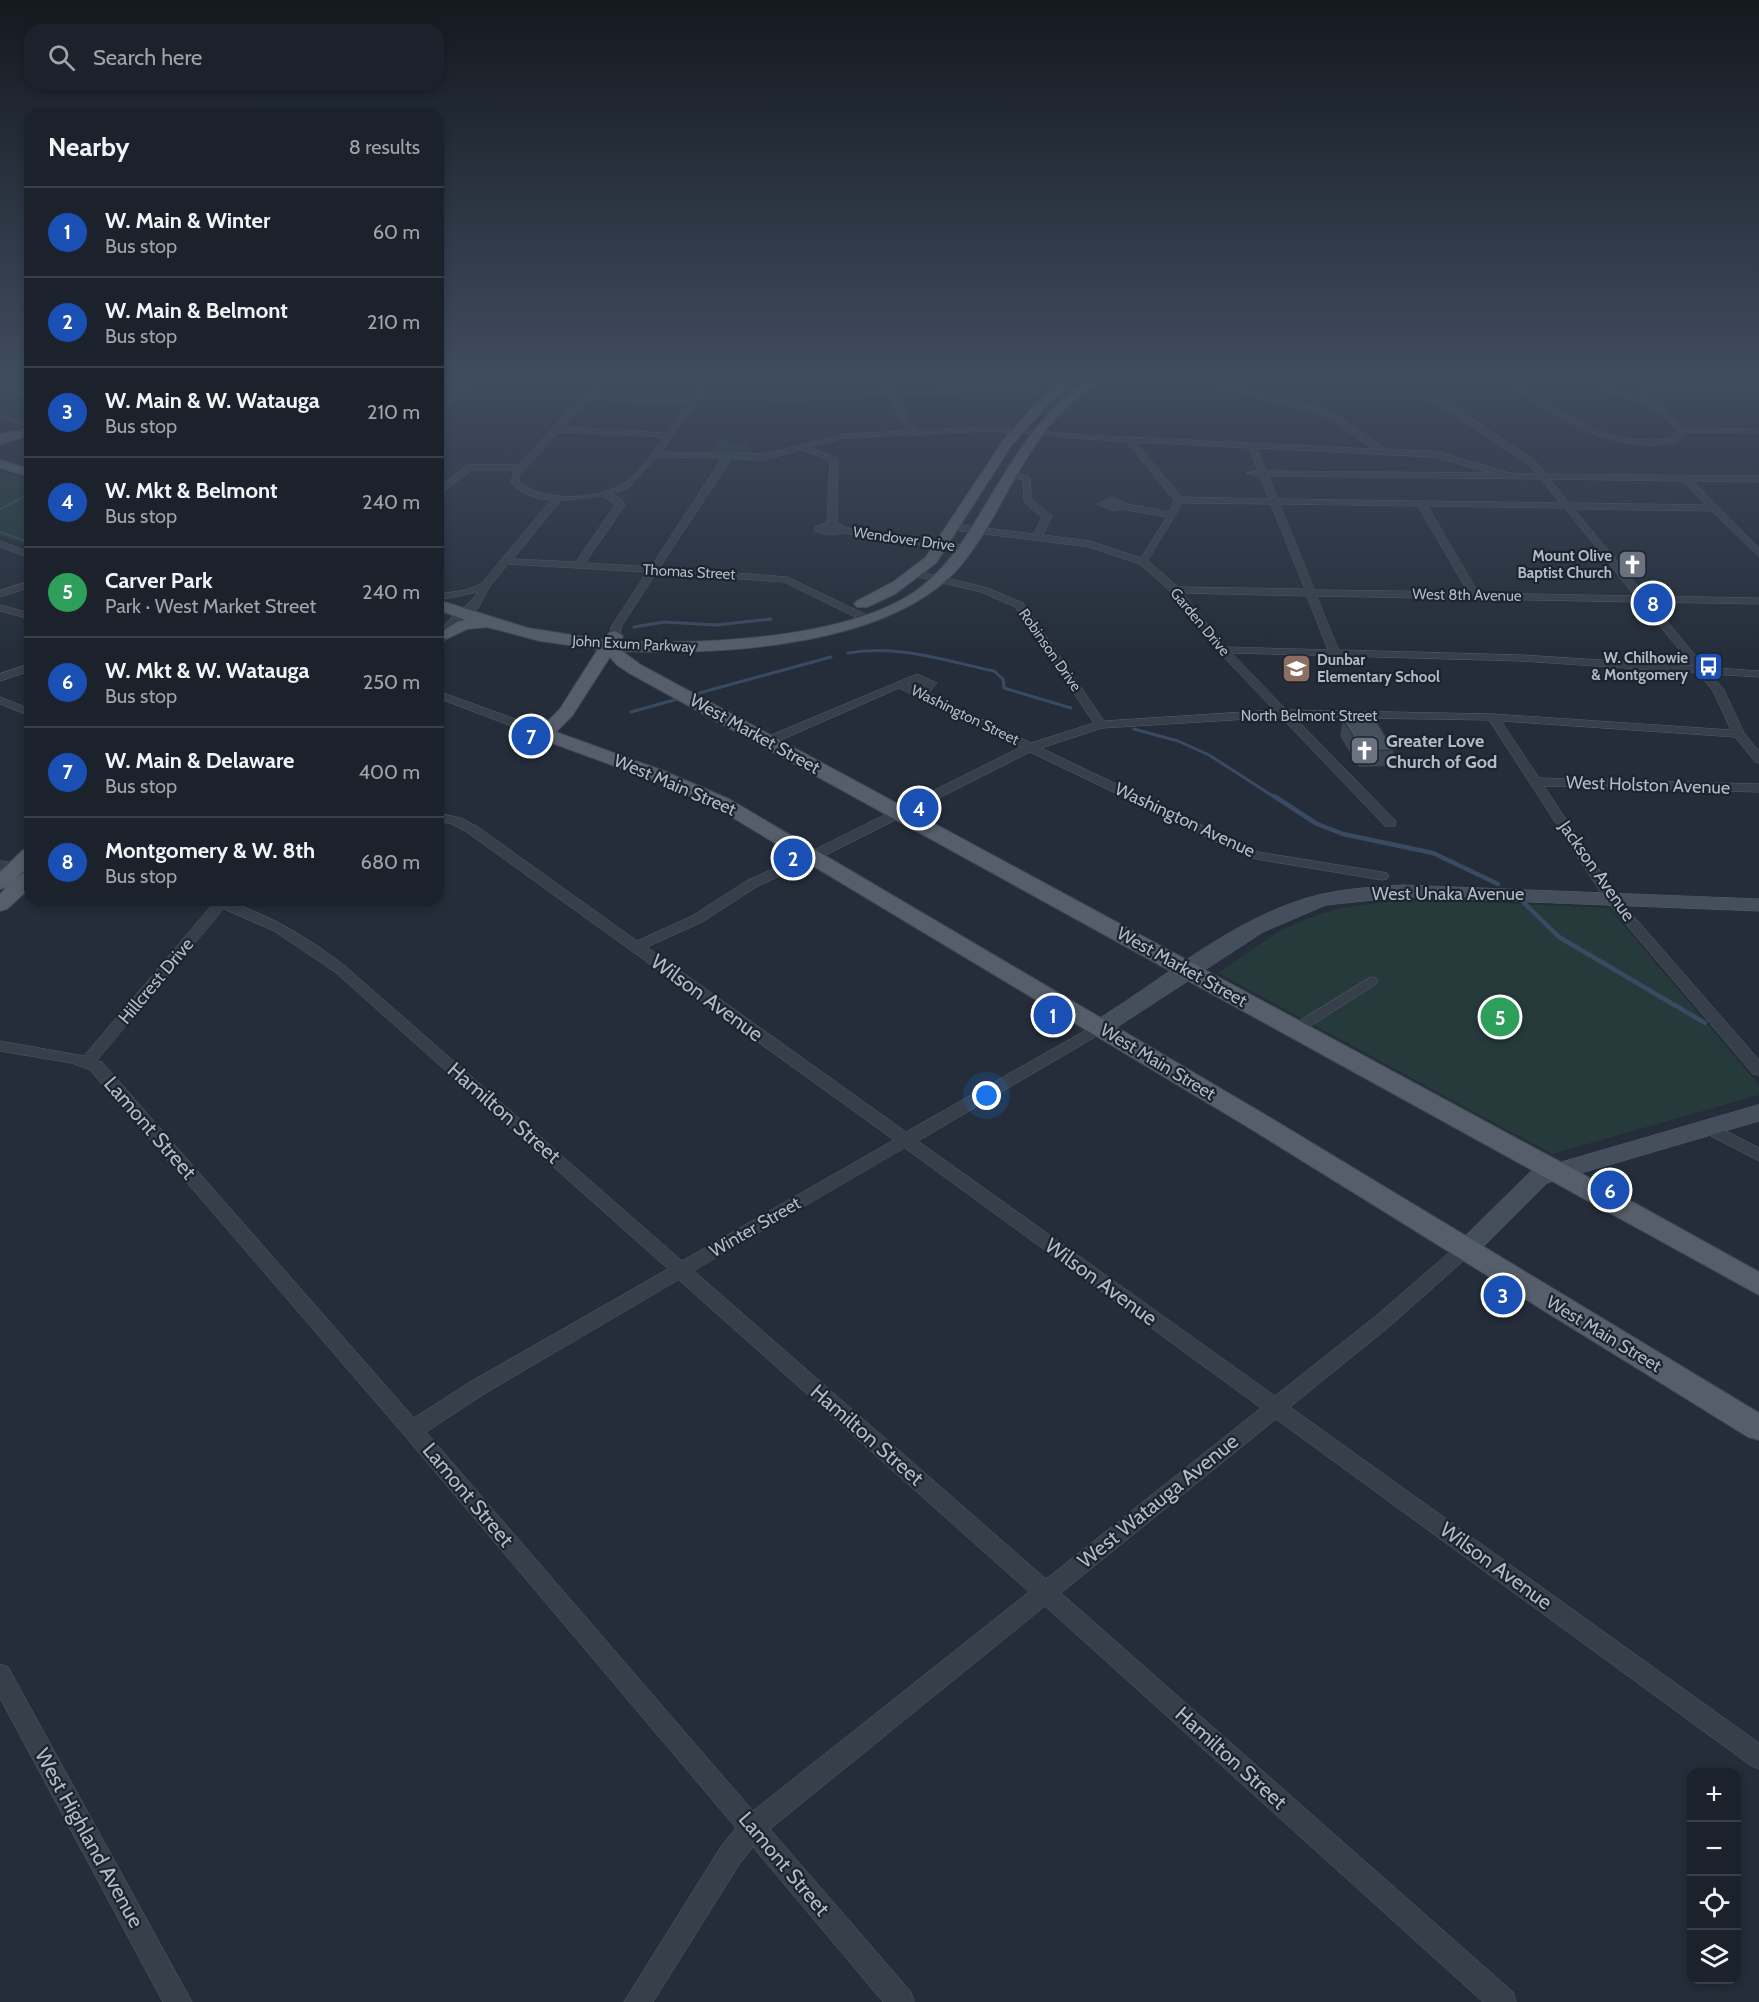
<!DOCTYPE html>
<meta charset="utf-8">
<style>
body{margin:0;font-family:Cabin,sans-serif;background:#282f37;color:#f1f3f6}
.controls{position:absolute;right:18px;bottom:18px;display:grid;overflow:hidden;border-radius:12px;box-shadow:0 3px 9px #0003}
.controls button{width:54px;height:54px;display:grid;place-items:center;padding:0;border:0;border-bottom:2px solid #393f47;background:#1b222b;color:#f1f3f6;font:30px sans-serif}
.you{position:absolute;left:987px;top:1096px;width:21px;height:21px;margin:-15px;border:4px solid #fff;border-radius:50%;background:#1a73e8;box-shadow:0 0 0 9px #1a73e833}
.badge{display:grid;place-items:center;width:39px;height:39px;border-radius:50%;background:#8cb2f1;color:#fff;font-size:20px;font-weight:700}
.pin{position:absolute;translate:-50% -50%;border:3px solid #fff;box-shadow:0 2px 6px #0006}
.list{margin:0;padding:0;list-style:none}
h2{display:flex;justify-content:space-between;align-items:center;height:78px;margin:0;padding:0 24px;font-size:26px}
h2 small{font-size:20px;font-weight:400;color:#a0a4a9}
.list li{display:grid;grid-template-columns:39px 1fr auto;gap:18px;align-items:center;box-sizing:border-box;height:90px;padding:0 24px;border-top:2px solid #393f47}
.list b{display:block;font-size:22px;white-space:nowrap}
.list p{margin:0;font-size:20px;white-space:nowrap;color:#a0a4a9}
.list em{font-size:20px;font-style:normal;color:#a0a4a9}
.icon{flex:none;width:33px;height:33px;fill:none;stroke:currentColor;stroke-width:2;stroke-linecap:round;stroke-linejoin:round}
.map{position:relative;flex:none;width:1759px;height:2002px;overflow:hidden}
.search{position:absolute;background:#1b222b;box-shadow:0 3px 9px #0003;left:24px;top:24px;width:420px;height:66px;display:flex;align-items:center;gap:15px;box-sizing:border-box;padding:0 21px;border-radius:18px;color:#a0a4a9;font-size:22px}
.panel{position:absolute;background:#1b222b;box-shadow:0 3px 9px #0003;left:24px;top:108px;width:420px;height:798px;border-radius:18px}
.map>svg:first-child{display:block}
.green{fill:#273a3b}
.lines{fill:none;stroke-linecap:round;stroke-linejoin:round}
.stream-far2{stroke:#3a4a62;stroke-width:2}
.stream-far1{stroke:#3a4a62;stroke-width:3}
.stream{stroke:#3a4a62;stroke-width:4.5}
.minor-casing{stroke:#555d68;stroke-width:1}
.secondary-casing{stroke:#555d68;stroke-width:1}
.primary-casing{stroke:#404853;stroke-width:2}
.minor{fill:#373f4a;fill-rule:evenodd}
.secondary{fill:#454e5d;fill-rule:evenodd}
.primary{fill:#555e6a;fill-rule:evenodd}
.wall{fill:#3b4551}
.building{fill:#45505e;stroke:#303842;stroke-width:1.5}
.labels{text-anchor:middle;stroke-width:4.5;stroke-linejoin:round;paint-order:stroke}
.far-street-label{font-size:15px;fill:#b2bac6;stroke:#1c242f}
.far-poi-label{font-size:15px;font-weight:bold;fill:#b2bac6;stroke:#1c242f;text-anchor:end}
.street-label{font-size:18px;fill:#b2bac6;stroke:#1c242f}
.poi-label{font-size:18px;font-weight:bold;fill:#b2bac6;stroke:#1c242f;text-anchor:start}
.near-street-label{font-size:21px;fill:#b2bac6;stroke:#1c242f}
</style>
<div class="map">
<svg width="1759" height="2002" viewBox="0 0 1759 2002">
<rect width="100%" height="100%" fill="#242d39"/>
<g class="green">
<path d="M 717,441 L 747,443 L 753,454 L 710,453 Z"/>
<path d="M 0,471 L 30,480 L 30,546 L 0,536 Z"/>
<path d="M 1429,900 L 1609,908 L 1759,1085 L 1759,1095 L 1552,1154 L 1218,973 C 1241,958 1264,939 1288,927 C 1331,905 1381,901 1429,900 Z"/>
</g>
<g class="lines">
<g class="stream-far2">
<path d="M 0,509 L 30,494"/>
<path d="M 0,532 L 30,543"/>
</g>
<g class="stream-far1">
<path d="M 634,627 L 664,622 L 716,625 L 771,619"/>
<path d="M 848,653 C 898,644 946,661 994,671 L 1003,679 L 1004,688 L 1071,708"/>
<path d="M 692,695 L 831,657"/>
<path d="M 631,712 L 681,698"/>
<path d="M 1134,729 L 1178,741 L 1209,755 L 1276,798"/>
</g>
<g class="stream">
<path d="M 1274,796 L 1317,824 L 1343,834 L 1433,853 L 1498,884"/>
<path d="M 1523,902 L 1559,937 L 1705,1023"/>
</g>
<defs>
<g id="minor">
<path d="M 473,378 L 482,378 L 438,416 L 438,410 L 456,394 L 438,389 L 438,385 L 460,390 Z"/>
<path d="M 600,378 L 609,378 L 593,395 L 691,400 L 706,378 L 714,378 L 703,393 L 789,397 L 886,392 L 878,378 L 886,378 L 893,392 L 1012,386 L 1074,397 L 1070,399 L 1012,390 L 896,396 L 915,430 L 991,427 L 1084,435 L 1374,449 L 1335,422 L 1312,411 L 1176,378 L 1192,378 L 1318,407 L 1341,418 L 1386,449 L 1435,451 L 1510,473 L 1536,474 L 1530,466 L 1436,402 L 1420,398 L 1423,394 L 1442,398 L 1536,462 L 1546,474 L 1759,476 L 1759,482 L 1693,481 L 1759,548 L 1759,557 L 1712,511 L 1574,509 L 1646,596 L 1759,598 L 1759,604 L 1651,602 L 1705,667 L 1759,671 L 1759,677 L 1711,674 L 1724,690 L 1744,733 L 1759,751 L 1759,763 L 1755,762 L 1735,737 L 1501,721 L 1539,778 L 1759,784 L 1759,792 L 1544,786 L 1617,897 L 1759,1060 L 1759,1075 L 1753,1074 L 1607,902 L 1489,720 L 1294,717 L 1395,820 L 1396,823 L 1395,826 L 1385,826 L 1281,717 L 1102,728 L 1041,748 L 1258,852 L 1382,872 L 1387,873 L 1389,876 L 1387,879 L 1382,880 L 1250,858 L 1030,752 L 818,859 L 758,886 L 702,922 L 647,947 L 906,1132 L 1095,1025 L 1105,1025 L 1108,1028 L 1105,1031 L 918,1141 L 1275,1396 L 1376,1316 L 1459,1244 L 1465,1242 L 1471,1244 L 1474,1249 L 1471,1254 L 1390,1326 L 1290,1407 L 1759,1743 L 1759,1769 L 1750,1765 L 1276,1419 L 1061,1593 L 1513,1992 L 1516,2002 L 1483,2002 L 1045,1606 L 770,1829 L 911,1992 L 914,2002 L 883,2002 L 753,1847 L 740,1863 L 653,2002 L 624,2002 L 722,1845 L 736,1828 L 405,1436 L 90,1070 L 72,1063 L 0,1051 L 0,1041 L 84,1056 L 212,905 L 204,900 L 231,900 L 230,902 C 272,916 310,939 345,966 L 682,1261 L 894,1140 L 468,833 L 452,824 L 438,821 L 438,813 L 461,818 L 478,827 L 637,941 L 692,916 L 748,880 L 808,853 L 1021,747 L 899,688 L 772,744 L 764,744 L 764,738 L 917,674 L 937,683 L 928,693 L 1031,743 L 1094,723 L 1015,607 L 981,592 L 914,576 L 912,574 L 917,571 L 988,588 L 1023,603 L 1104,721 L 1274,710 L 1219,652 L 1171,592 L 1140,564 L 1089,547 L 953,530 L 948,527 L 953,524 L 1034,534 L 1042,517 L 1024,502 L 1023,480 L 1007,476 L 1007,472 L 1010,471 L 1030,477 L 1031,499 L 1052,516 L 1043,535 L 1090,541 L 1141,558 L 1167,517 L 1121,509 L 1114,511 L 1097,504 L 1112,497 L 1127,504 L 1170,512 L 1174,500 L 1127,442 L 991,431 L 844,438 L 810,447 L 838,459 L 837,522 L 846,528 L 968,546 L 968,550 L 965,551 L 843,533 L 828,535 L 815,531 L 815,527 L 827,522 L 830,460 L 801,450 L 764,460 L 731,459 L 660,567 L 787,577 L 869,616 L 869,620 L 861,620 L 784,582 L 656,573 L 621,627 L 620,636 L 615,639 L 610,636 L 611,627 L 647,572 L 508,564 L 490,586 L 478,608 L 458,620 L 442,645 L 438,646 C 438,618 464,613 478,592 L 443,599 L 438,596 L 439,594 L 466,590 L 481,584 L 551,500 C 536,499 521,494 511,483 L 514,470 L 472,470 L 438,496 L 438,489 L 467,465 L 518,465 ZM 888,396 L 907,431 L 844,434 L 764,454 L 661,452 L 700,397 L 789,401 ZM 589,399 L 688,404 L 667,433 L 563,427 ZM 559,432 L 664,437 C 652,453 639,474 621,485 C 595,500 544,502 519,482 L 519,476 ZM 1136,442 L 1249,448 L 1258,470 L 1246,473 L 1260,476 L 1269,499 L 1182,497 ZM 1258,448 L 1434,457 L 1491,473 L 1267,471 ZM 657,457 L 722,458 L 651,567 L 585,563 L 625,505 L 621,499 L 612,494 L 628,488 ZM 1269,476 L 1541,479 L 1560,503 L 1278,499 ZM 1550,479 L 1683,481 L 1706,505 L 1570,503 ZM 603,496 L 615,505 L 576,562 L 513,559 L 560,501 ZM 1183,503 L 1271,504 L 1305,589 L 1178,587 L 1148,561 ZM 1280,504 L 1418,506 L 1468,592 L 1315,590 ZM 1428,506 L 1565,508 L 1635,596 L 1479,593 ZM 1183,593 L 1307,596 L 1328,650 L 1226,647 ZM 1317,596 L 1640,602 L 1693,666 L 1522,655 L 1339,650 ZM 1232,653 L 1522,661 L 1698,673 L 1713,691 L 1731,730 L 1493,714 L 1287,710 ZM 917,681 L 924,684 L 919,689 L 908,684 ZM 224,909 L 274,931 L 335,972 L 668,1269 L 470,1382 L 414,1418 L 102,1062 L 97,1061 ZM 905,1148 L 1261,1408 L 1046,1579 L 694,1271 ZM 679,1280 L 1029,1592 L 753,1811 L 426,1432 L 484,1394 Z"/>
<path d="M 1500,378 L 1509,378 C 1521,389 1535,396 1548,404 C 1587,427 1624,447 1671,438 L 1678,430 L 1649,404 L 1607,393 L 1586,378 L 1596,378 L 1613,389 L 1645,398 L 1639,387 L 1759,388 L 1759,392 L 1648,391 L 1684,428 L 1759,429 L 1759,433 L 1684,432 L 1677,442 C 1626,453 1585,433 1542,407 C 1528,398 1512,391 1500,378 Z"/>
<path d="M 0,385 L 30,393 L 30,397 L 0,389 Z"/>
<path d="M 0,415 L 30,423 L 30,427 L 0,419 Z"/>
<path d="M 0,541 L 30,552 L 30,558 L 0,547 Z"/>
<path d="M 30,581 L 30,587 L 0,597 L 0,591 Z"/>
<path d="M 0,605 L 30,613 L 30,619 L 0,611 Z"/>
<path d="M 30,664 L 30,671 L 0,681 L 0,674 Z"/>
<path d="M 438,691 L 548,731 L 550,734 L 548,737 L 540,737 L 438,698 Z"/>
<path d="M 0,697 L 30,709 L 30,716 L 0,704 Z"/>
<path d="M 0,861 L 22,864 L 24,867 L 17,871 L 0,869 Z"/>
<path d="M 1371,977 L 1376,978 L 1378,981 L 1376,984 L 1301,1032 L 1291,1032 L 1288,1029 L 1291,1026 Z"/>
<path d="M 1711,1123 L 1759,1148 L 1759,1161 L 1705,1133 L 1703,1129 L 1705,1125 Z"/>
<path d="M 0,1664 L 8,1667 L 192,2002 L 163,2002 L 0,1698 Z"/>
</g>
<g id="secondary">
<path d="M 30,427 L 30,434 L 0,445 L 0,438 Z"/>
<path d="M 1403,885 L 1759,899 L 1759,911 L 1403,897 L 1326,905 L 1263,932 L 1108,1033 L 1092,1033 L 1089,1028 L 1092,1023 C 1162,980 1228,922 1307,898 C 1338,889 1371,887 1403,885 Z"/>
<path d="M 1759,1105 L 1759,1121 L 1547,1183 L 1474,1256 L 1465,1258 L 1456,1256 L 1452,1249 L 1531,1171 Z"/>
</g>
<g id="primary">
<path d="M 1090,378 L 1103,378 C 1096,386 1086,390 1078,397 C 1063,409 1049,425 1038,441 C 1010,480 992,528 961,565 C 892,647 722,655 622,651 L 641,665 L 1566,1165 L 1759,1272 L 1759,1295 L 629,673 L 617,665 L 610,657 L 572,716 L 556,732 L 664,771 L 729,799 L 1264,1114 L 1759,1413 L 1759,1440 L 1748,1437 L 1246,1126 L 715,807 L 650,779 L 538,738 L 535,734 L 560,709 L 598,649 L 540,641 L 487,627 L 467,629 L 446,639 L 438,634 L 457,622 L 466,620 L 438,610 L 438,600 L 528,628 L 604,640 L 609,633 L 615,631 L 623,636 L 620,641 C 703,645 852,639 920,588 C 938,574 953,556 965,538 C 1003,479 1030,418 1090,378 Z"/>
<path d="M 1060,384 L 1070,386 L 1047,405 L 1011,446 L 936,563 L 895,594 L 867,607 L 857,607 L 854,604 L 857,601 L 893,582 L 926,557 L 1003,441 L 1039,400 Z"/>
<path d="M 17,431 L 21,432 L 21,438 L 0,442 L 0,434 Z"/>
<path d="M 0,460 L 30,469 L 30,477 L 0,468 Z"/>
<path d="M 30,848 L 30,865 L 11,884 L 23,873 L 30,871 L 30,888 L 7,909 L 0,911 L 0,894 L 7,887 L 0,889 L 0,872 L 23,850 Z"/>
</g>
</defs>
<use href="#minor" class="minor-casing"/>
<use href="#secondary" class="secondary-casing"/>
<use href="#primary" class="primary-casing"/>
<use href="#minor" class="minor"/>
<use href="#secondary" class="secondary"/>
<use href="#primary" class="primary"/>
</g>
<path class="wall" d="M 1343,720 L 1394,750 L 1391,766 L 1359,767 L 1340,736 Z"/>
<path class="building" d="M 1375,719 L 1394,750 L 1362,751 L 1343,720 Z"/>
<linearGradient id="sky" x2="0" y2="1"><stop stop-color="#14191f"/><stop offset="0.57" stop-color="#3f4c5f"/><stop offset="1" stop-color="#3f4c5f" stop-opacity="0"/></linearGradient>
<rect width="1759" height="659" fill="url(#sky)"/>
<defs>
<symbol id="church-square" viewBox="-11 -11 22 22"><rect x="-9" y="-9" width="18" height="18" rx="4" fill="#6b7280" stroke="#1c242f"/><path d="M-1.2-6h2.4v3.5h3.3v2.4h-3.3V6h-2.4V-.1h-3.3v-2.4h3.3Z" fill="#fff"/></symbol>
<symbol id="bus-square" viewBox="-11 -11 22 22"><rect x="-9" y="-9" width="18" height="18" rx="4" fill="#1a4fb4" stroke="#1c242f"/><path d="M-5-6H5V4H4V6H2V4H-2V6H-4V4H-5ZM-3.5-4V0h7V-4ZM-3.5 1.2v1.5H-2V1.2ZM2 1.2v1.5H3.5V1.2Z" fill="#fff"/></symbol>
<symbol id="school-square" viewBox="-11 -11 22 22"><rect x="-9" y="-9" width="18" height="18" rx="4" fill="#8d6e63" stroke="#1c242f"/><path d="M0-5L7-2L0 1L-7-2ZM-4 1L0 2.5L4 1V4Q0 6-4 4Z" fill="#fff"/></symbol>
</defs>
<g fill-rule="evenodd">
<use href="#church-square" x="1616" y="548" width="33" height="33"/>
<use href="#bus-square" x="1692" y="650" width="33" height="33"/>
<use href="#school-square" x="1280" y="652" width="33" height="33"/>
<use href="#church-square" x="1348" y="734" width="33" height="33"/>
</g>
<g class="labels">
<g class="far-street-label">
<text transform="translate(904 539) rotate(8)" y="5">Wendover Drive</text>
<text transform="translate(689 572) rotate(3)" y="5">Thomas Street</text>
<text transform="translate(1467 595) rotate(1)" y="5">West 8th Avenue</text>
<text transform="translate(1200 622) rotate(50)" y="5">Garden Drive</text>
<text transform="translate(634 644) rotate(3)" y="5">John Exum Parkway</text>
<text transform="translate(1050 650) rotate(55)" y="5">Robinson Drive</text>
<text transform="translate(965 715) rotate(26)" y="5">Washington Street</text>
<text x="1309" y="721">North Belmont Street</text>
</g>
<g class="far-poi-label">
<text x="1612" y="561">Mount Olive<tspan x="1612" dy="17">Baptist Church</tspan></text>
<text x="1688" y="663">W. Chilhowie<tspan x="1688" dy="17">&amp; Montgomery</tspan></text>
<text x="1317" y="665" text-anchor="start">Dunbar<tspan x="1317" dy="17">Elementary School</tspan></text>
</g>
<g class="street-label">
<text transform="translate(755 734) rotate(29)" y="6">West Market Street</text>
<text transform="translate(675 785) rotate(23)" y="6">West Main Street</text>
<text transform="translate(1648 785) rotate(2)" y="6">West Holston Avenue</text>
<text transform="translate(1185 820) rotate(25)" y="6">Washington Avenue</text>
<text transform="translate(1597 871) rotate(55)" y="6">Jackson Avenue</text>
<text x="1448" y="900">West Unaka Avenue</text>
<text transform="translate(1182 967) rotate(29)" y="6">West Market Street</text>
<text transform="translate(156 981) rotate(-50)" y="6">Hillcrest Drive</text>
<text transform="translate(1158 1062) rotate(31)" y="6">West Main Street</text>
<text transform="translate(755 1227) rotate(-30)" y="6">Winter Street</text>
<text transform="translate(1604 1334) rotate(31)" y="6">West Main Street</text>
</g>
<g class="poi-label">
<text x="1386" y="747">Greater Love<tspan x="1386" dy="21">Church of God</tspan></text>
</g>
<g class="near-street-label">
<text transform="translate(707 998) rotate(36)" y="7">Wilson Avenue</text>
<text transform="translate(504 1113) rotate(41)" y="7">Hamilton Street</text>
<text transform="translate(150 1128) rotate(49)" y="7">Lamont Street</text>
<text transform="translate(1101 1282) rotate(36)" y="7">Wilson Avenue</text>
<text transform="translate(867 1435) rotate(41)" y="7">Hamilton Street</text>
<text transform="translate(468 1495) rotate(50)" y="7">Lamont Street</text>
<text transform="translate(1158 1501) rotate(-39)" y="7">West Watauga Avenue</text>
<text transform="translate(1496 1566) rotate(36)" y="7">Wilson Avenue</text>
<text transform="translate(1231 1758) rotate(42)" y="7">Hamilton Street</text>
<text transform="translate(89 1838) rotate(61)" y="7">West Highland Avenue</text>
<text transform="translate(784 1864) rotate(50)" y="7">Lamont Street</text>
</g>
</g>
</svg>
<div class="controls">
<button>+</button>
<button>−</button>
<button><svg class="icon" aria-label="locate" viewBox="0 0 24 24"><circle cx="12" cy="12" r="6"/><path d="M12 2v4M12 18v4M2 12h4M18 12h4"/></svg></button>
<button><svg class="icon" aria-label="layers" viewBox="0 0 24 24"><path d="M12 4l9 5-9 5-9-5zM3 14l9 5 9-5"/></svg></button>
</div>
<div class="you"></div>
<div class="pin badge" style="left:1053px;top:1015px;background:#1a4fb4">1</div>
<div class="pin badge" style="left:793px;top:858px;background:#1a4fb4">2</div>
<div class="pin badge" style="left:1503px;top:1295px;background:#1a4fb4">3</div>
<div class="pin badge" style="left:919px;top:808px;background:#1a4fb4">4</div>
<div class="pin badge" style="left:1500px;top:1017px;background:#2e9e5b">5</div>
<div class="pin badge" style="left:1610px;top:1190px;background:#1a4fb4">6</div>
<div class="pin badge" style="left:531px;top:736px;background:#1a4fb4">7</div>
<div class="pin badge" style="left:1653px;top:603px;background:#1a4fb4">8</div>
<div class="search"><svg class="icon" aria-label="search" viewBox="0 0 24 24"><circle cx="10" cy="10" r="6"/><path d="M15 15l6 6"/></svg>Search here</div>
<section class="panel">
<h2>Nearby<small>8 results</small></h2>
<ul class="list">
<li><span class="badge" style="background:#1a4fb4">1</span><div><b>W. Main &amp; Winter</b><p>Bus stop</p></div><em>60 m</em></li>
<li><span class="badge" style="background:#1a4fb4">2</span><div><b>W. Main &amp; Belmont</b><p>Bus stop</p></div><em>210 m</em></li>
<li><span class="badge" style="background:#1a4fb4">3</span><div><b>W. Main &amp; W. Watauga</b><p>Bus stop</p></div><em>210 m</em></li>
<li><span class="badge" style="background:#1a4fb4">4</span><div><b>W. Mkt &amp; Belmont</b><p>Bus stop</p></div><em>240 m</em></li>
<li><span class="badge" style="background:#2e9e5b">5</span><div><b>Carver Park</b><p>Park · West Market Street</p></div><em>240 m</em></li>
<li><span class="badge" style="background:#1a4fb4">6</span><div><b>W. Mkt &amp; W. Watauga</b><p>Bus stop</p></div><em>250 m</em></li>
<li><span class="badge" style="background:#1a4fb4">7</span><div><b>W. Main &amp; Delaware</b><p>Bus stop</p></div><em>400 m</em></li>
<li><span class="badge" style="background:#1a4fb4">8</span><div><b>Montgomery &amp; W. 8th</b><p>Bus stop</p></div><em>680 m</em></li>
</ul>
</section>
</div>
